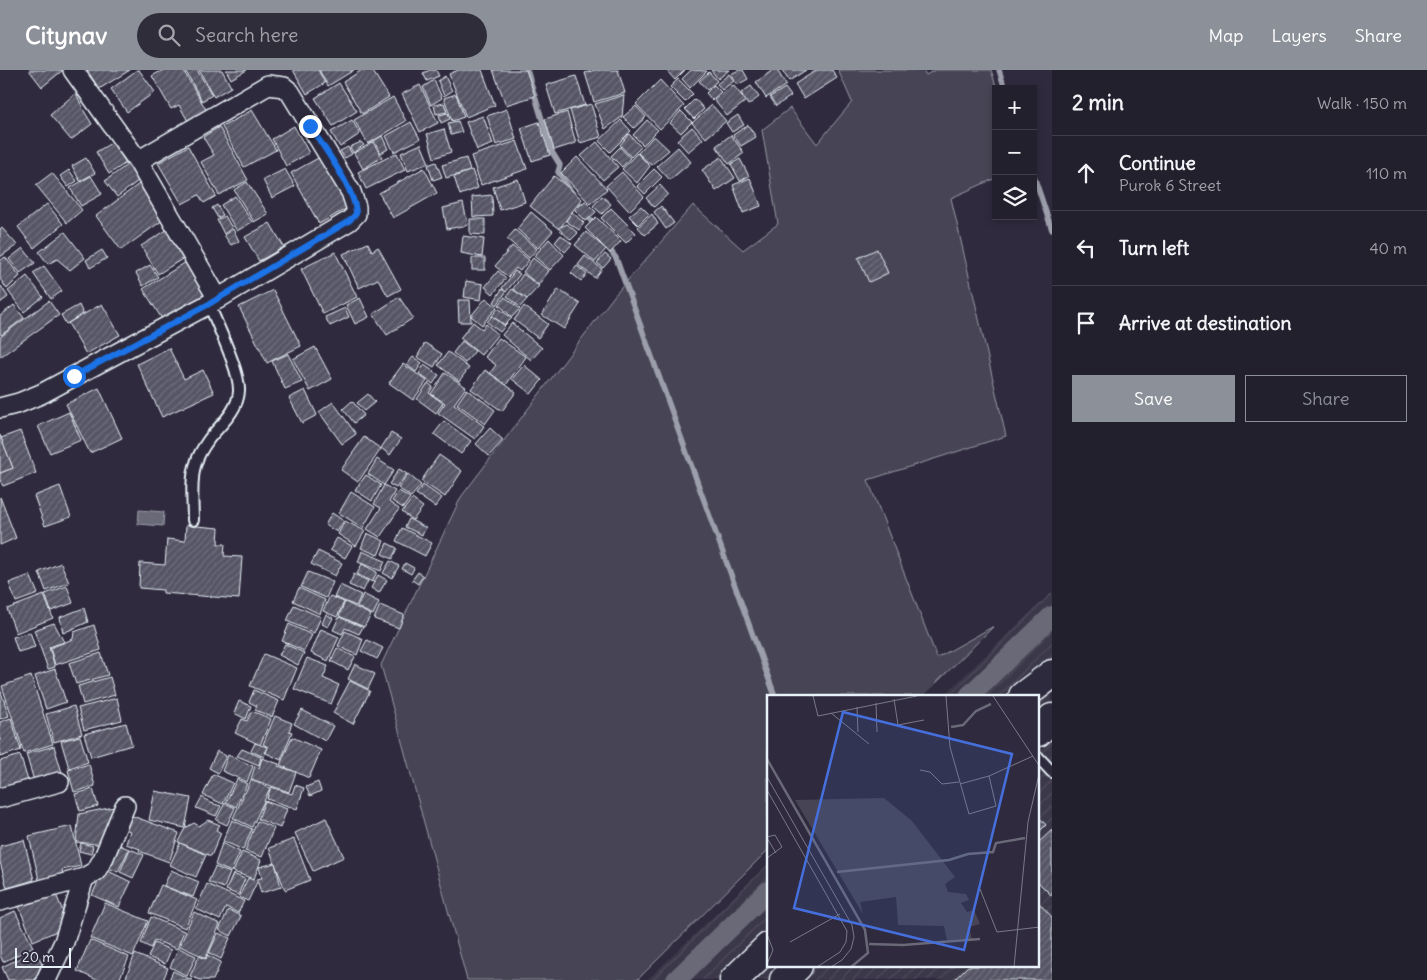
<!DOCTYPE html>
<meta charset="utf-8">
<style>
body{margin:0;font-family:Delius,sans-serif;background:#2f2d3a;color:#f1f3f6}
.controls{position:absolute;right:15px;top:15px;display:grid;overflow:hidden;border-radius:0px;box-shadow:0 2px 8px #0003}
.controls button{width:45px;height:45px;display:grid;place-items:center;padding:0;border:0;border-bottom:1px solid #403e4a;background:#23202e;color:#f1f3f6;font:25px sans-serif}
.scale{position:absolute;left:15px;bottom:12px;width:56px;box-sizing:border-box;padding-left:5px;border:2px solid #e8f1f8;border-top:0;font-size:14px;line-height:18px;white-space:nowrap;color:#e8f1f8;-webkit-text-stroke:4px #2f2a3d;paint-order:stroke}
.stop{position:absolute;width:15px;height:15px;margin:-11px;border:4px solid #1a73e8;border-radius:50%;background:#fff}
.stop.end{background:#1a73e8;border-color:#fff;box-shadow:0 1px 5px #0008}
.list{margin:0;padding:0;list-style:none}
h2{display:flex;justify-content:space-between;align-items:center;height:65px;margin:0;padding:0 20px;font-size:21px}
h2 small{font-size:16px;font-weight:400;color:#a3a3aa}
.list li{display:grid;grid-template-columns:32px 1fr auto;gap:15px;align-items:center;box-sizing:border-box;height:75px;padding:0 20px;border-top:1px solid #403e4a}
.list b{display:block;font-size:19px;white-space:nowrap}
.list p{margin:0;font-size:16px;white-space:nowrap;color:#a3a3aa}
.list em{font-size:16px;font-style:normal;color:#a3a3aa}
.actions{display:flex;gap:10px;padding:15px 20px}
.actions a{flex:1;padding:11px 0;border:1px solid #8c9099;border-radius:0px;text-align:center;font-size:18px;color:#8c9099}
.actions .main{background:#8c9099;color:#fff}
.icon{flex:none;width:28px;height:28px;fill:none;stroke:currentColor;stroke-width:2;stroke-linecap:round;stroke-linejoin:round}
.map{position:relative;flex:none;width:1052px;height:910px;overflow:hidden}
header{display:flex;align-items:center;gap:30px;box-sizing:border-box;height:70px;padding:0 25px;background:#8c9099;color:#fff}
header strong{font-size:24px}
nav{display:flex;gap:28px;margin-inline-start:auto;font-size:18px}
.search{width:350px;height:45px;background:#2f2d3a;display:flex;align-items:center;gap:12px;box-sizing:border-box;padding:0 18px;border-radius:28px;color:#a3a3aa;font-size:19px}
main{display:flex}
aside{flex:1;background:#23202e}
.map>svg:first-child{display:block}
.industrial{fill:url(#industrial-furrows)}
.grass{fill:#464455;stroke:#979aa6}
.water{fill:#696978;stroke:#9c9fab}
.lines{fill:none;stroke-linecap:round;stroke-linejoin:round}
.stream{stroke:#9c9fab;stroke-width:5.5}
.canal{stroke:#696978;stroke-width:20}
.building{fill:url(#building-hatch);stroke:#e8f1f8}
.service-casing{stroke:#e8f1f8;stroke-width:14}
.minor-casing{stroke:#e8f1f8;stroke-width:22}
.trunk-casing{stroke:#e8f1f8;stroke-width:31}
.service{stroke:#2f2a3d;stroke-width:10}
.minor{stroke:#2f2a3d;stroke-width:19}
.trunk{stroke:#2f2a3d;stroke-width:28}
.route{stroke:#1a73e8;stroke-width:6}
.inset-river{fill:none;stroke:#696978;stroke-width:2.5}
.inset-road{fill:none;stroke:#797a88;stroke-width:1}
.view{fill:#466fde;fill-opacity:0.15;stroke:#466fde;stroke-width:2.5}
.inset-edge{fill:none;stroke:#e8f1f8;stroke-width:2.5}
</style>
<header>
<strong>Citynav</strong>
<div class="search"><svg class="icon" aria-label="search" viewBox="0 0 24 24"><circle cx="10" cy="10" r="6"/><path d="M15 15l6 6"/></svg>Search here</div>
<nav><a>Map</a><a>Layers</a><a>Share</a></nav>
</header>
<main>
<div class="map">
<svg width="1052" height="910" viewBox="0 0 1052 910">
<defs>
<pattern id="industrial-furrows" width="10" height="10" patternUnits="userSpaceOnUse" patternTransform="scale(1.25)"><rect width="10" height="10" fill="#3b3749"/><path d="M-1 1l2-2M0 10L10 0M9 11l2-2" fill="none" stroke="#4e4b5b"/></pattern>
<pattern id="building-hatch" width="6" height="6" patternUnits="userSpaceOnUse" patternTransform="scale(1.25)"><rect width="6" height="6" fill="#575565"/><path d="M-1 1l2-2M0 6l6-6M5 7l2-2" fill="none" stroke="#6f6e7c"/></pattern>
</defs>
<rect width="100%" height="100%" fill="#2f2a3d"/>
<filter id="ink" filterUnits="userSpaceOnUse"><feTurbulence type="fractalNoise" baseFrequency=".02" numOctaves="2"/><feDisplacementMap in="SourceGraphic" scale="10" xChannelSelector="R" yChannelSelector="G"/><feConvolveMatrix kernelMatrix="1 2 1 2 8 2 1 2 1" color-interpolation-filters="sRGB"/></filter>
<g filter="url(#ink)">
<path class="industrial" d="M 1052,522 L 1052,910 L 647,910 L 768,794 L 768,896 L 1038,896 L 1038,626 L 943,626 Z"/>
<path class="grass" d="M 838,0 L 923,0 L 926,5 L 935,0 L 991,0 L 997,19 L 996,19 L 996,108 L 951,128 L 1006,366 L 868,410 L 937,588 L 994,556 L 923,626 L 768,626 L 768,780 L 637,910 L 467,910 L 381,595 L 461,427 L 614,226 L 693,135 L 743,180 L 778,154 L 762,60 L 790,38 L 817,74 L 852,32 Z"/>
<path class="water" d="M 139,440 L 164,442 L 163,456 L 138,454 Z"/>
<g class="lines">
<g class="stream">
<path d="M 527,0 L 552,82 L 560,95 L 558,102 L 595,157"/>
<path d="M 999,0 L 1005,19"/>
<path d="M 1033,103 L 1052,160"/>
<path d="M 607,176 L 616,188 L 775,626"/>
</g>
<g class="canal">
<path d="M 969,626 L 1052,546"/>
<path d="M 676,910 L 768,821"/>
</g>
</g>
<g class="building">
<path d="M 29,0 L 63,0 L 42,17 Z"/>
<path d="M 87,0 L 130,0 L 99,19 Z"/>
<path d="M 137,0 L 139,0 L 155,22 L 127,42 L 111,19 Z"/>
<path d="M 163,0 L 183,0 L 208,43 L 189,53 L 179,35 L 171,39 L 152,6 Z"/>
<path d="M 185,0 L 197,0 L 212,25 L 202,31 Z"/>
<path d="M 199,0 L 222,0 L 231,17 L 214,27 Z"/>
<path d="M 226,0 L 247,0 L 231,9 Z"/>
<path d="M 293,0 L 318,0 L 325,13 L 307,24 Z"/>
<path d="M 319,0 L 354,0 L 328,16 Z"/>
<path d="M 362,0 L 372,0 L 389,27 L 362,44 L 343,12 Z"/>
<path d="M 430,0 L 436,0 L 439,6 L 427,11 L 423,3 Z"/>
<path d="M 458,0 L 482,0 L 495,35 L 466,47 L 449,4 Z"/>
<path d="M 493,0 L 526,0 L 535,26 L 506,35 Z"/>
<path d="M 595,0 L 618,0 L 625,23 L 594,32 L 585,3 Z"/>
<path d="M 666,0 L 685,0 L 675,10 Z"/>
<path d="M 691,0 L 707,1 L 690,18 L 682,9 Z"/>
<path d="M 711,0 L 729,0 L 718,9 Z"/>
<path d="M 739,0 L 743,0 L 748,9 L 737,15 L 731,4 Z"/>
<path d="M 773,0 L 777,0 L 786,15 L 766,28 L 756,12 Z"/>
<path d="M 782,0 L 806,0 L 789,11 Z"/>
<path d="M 817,0 L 832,0 L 837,8 L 804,29 L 795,14 Z"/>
<path d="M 709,2 L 717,11 L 707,20 L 699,11 Z"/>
<path d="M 729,4 L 734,11 L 722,20 L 717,14 Z"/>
<path d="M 445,6 L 452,21 L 444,26 L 438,11 Z"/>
<path d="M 576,6 L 585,35 L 555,44 L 546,15 Z"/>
<path d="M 678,9 L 693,24 L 685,32 L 670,17 Z"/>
<path d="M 434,10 L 442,28 L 431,35 L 423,17 Z"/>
<path d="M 660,10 L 684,36 L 660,59 L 636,34 Z"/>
<path d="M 339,13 L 357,41 L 333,56 L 315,28 Z"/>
<path d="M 420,15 L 438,53 L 420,62 L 402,24 Z"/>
<path d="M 714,15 L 721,22 L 712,30 L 706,23 Z"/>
<path d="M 733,15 L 746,31 L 727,46 L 714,30 Z"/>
<path d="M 751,16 L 759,27 L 748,35 L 741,23 Z"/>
<path d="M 785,18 L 791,26 L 776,36 L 770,27 Z"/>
<path d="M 76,23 L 84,41 L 92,54 L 71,70 L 50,45 Z"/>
<path d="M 456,24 L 464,47 L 452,51 L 444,28 Z"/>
<path d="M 624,25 L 622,47 L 605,59 L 595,34 Z"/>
<path d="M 393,27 L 406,51 L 368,74 L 354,50 Z"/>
<path d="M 695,29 L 704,39 L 694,49 L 685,39 Z"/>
<path d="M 444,33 L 447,42 L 436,44 L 434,35 Z"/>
<path d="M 591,34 L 601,67 L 580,73 L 570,40 Z"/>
<path d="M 712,35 L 726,51 L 706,68 L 692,53 Z"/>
<path d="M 636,36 L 646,47 L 634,58 L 623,47 Z"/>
<path d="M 507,39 L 516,69 L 496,75 L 487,46 Z"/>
<path d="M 252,40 L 276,80 L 244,97 L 222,57 Z"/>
<path d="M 681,41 L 692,52 L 681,63 L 670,53 Z"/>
<path d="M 567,42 L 576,73 L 554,80 L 545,49 Z"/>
<path d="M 448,43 L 450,49 L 441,53 L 439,45 Z"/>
<path d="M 738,45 L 744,55 L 732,62 L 726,53 Z"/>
<path d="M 483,46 L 493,74 L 477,80 L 466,52 Z"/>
<path d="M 352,50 L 360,64 L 340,77 L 331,62 Z"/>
<path d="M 621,50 L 631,61 L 610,82 L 599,71 Z"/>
<path d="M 647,50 L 658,60 L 643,75 L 633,65 Z"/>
<path d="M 458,51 L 462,62 L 451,65 L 448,53 Z"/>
<path d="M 411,52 L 420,69 L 394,82 L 386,66 Z"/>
<path d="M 539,52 L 550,85 L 532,91 L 521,58 Z"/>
<path d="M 748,55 L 756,67 L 741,76 L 733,65 Z"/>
<path d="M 294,56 L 309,83 L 286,96 L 272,69 Z"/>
<path d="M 219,57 L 248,110 L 219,125 L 201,92 L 214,85 L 203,67 Z"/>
<path d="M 692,57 L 703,69 L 688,82 L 677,70 Z"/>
<path d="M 444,59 L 451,82 L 434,88 L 427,64 Z"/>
<path d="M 629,64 L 641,77 L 631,87 L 620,75 Z"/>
<path d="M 731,65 L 744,83 L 729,94 L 716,76 Z"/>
<path d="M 382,66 L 388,79 L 381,83 L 374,71 Z"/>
<path d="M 654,66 L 669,80 L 651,95 L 638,83 Z"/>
<path d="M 517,71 L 527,99 L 481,115 L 471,86 Z"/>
<path d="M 113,72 L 126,93 L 109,104 L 96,82 Z"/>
<path d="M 361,72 L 364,75 L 353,83 L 350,77 Z"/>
<path d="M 373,72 L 382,87 L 363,99 L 354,83 Z"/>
<path d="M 597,72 L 618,97 L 603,110 L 581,86 Z"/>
<path d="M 421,74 L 429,93 L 408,101 L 401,83 Z"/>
<path d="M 188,76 L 216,126 L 204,133 L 199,125 L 182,134 L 158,93 Z"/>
<path d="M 348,77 L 352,84 L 345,88 L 340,81 Z"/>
<path d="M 620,77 L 630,88 L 622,97 L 611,86 Z"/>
<path d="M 678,77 L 691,92 L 670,110 L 657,96 Z"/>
<path d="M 397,83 L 405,100 L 366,119 L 358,102 Z"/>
<path d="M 637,83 L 650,96 L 637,113 L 622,99 Z"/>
<path d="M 322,86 L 351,136 L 319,154 L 291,103 Z"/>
<path d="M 577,87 L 607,119 L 590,134 L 561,103 Z"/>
<path d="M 721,87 L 735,108 L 716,121 L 702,100 Z"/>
<path d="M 86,88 L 95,103 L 80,111 L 72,96 Z"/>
<path d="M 466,88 L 470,101 L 446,108 L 442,95 Z"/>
<path d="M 740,89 L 749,106 L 740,111 L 731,94 Z"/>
<path d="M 131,92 L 142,108 L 117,127 L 105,111 Z"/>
<path d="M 436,92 L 442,107 L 433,110 L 428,95 Z"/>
<path d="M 424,98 L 437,123 L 393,148 L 379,123 Z"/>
<path d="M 285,99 L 295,116 L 272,128 L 263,110 Z"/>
<path d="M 654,99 L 662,107 L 645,124 L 637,116 Z"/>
<path d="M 69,100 L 77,111 L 68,117 L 60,106 Z"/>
<path d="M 472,100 L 478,118 L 460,125 L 454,107 Z"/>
<path d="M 622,102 L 644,127 L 629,141 L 606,116 Z"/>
<path d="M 52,103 L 82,140 L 67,153 L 36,115 Z"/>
<path d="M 91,106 L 102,124 L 81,136 L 70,118 Z"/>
<path d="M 554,106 L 582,129 L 559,159 L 530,136 Z"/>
<path d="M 750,108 L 761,136 L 743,143 L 733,115 Z"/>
<path d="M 518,109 L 525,132 L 500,140 L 493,117 Z"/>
<path d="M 247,112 L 268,144 L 254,152 L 234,120 Z"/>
<path d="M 139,114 L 163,150 L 121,180 L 96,146 Z"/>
<path d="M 660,115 L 668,124 L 654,137 L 646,128 Z"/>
<path d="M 492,125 L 493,146 L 473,147 L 472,127 Z"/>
<path d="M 235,126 L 252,152 L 237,161 L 221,135 Z"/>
<path d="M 602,126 L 611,134 L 602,144 L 593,136 Z"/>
<path d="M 585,131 L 596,142 L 586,151 L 575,140 Z"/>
<path d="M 463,133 L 468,155 L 447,159 L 443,138 Z"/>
<path d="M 47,134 L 63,154 L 34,178 L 18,157 Z"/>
<path d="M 217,135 L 223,145 L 218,148 L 212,138 Z"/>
<path d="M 641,136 L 649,144 L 638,155 L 629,146 Z"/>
<path d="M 661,136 L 674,153 L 666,159 L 654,142 Z"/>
<path d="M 611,138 L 636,163 L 626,173 L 601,148 Z"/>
<path d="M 531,142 L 553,161 L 538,178 L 517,159 Z"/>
<path d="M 572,142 L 584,153 L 579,160 L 566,151 Z"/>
<path d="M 652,144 L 658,154 L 645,165 L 638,157 Z"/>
<path d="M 225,146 L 232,158 L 224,164 L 217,150 Z"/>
<path d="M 596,147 L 621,171 L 610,183 L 585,158 Z"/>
<path d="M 470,149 L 485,149 L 485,165 L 470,164 Z"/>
<path d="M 270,153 L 284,177 L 259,191 L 245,167 Z"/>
<path d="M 567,154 L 578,163 L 571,170 L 558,158 Z"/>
<path d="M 2,158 L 17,175 L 0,187 L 0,160 Z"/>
<path d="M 170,158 L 187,186 L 158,204 L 141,176 Z"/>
<path d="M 233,159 L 239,171 L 231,175 L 224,165 Z"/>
<path d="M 515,160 L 537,179 L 529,188 L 507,169 Z"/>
<path d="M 65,162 L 85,188 L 70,200 L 57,189 L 48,194 L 39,182 Z"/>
<path d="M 586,162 L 606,179 L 595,192 L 575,175 Z"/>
<path d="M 561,165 L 572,174 L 565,182 L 555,172 Z"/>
<path d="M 463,166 L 484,169 L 482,187 L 461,183 Z"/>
<path d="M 549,169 L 564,185 L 550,200 L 534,186 Z"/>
<path d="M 368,173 L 372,181 L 378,177 L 401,219 L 388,226 L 378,209 L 359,218 L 343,184 Z"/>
<path d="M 512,176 L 529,190 L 520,201 L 516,198 L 508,207 L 495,196 Z"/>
<path d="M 23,178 L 35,193 L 20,203 L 9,189 Z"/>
<path d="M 877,179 L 888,203 L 869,212 L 858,188 Z"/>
<path d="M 102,180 L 107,188 L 90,198 L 86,190 Z"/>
<path d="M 335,182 L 357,227 L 323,244 L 301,199 Z"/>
<path d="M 605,184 L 611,189 L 603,198 L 597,193 Z"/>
<path d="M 585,186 L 602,199 L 595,208 L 578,195 Z"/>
<path d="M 5,187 L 20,206 L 7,219 L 0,209 L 0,191 Z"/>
<rect x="472" y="188" width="13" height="12"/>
<path d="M 533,188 L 549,201 L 538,215 L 523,202 Z"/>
<path d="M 191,189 L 212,222 L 164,252 L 143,219 Z"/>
<path d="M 150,195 L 158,207 L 143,216 L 136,203 Z"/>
<path d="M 44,196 L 62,221 L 51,229 L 33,203 Z"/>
<path d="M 577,196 L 587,204 L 581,211 L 571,203 Z"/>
<path d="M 498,201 L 506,208 L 493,224 L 485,217 Z"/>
<path d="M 515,201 L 520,204 L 506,222 L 502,218 Z"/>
<path d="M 523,204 L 539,216 L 527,229 L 513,219 Z"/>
<path d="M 27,206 L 43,227 L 24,242 L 8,221 Z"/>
<path d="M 466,211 L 483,214 L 481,230 L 464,227 Z"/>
<path d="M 1,216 L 8,227 L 0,233 L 0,217 Z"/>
<path d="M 502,219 L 506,222 L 497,235 L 494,232 Z"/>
<path d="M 512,219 L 527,229 L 520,237 L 507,226 Z"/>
<path d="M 558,219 L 580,234 L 564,259 L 542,245 Z"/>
<path d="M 273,220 L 301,276 L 267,293 L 239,237 Z"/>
<path d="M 399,227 L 413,248 L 387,265 L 373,244 Z"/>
<path d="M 505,227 L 520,239 L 512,247 L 499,235 Z"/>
<path d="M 360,228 L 369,247 L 355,254 L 346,235 Z"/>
<path d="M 486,228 L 497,237 L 482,255 L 471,246 Z"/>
<path d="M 458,230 L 470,230 L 471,252 L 459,252 Z"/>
<path d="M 49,231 L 59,245 L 0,287 L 0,267 Z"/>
<path d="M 102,234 L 120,265 L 86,284 L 68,253 Z"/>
<path d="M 14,235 L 24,248 L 1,265 L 0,263 L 0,246 Z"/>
<path d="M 79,235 L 83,244 L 66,254 L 61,245 Z"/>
<path d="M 524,236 L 548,254 L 538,268 L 514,250 Z"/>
<path d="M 345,238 L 349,247 L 330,256 L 325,247 Z"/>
<path d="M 498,238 L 512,248 L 505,255 L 492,246 Z"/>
<path d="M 492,246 L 505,256 L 500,262 L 487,252 Z"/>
<path d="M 473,252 L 482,259 L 486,254 L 498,264 L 481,285 L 460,268 Z"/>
<path d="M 512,253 L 542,278 L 531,290 L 502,265 Z"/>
<path d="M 499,268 L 526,287 L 506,315 L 490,303 L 496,295 L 485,287 Z"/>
<path d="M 462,271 L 475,281 L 465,293 L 453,283 Z"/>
<path d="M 425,273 L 442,284 L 434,297 L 417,287 Z"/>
<path d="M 315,277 L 332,309 L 310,321 L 293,289 Z"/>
<path d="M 169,278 L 184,309 L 203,300 L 214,323 L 162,347 L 137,294 Z"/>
<path d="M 448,282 L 469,298 L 459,311 L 438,295 Z"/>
<path d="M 288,284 L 302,312 L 285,319 L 272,291 Z"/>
<path d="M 413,287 L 422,293 L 416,302 L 407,295 Z"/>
<path d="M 403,294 L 427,311 L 413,330 L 389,313 Z"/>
<path d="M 424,295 L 439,305 L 433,314 L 419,304 Z"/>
<path d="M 524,295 L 542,310 L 531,324 L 512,309 Z"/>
<path d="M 485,300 L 516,322 L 502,341 L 471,319 Z"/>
<path d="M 445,303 L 466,317 L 454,334 L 484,356 L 475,369 L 438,343 L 445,333 L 431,324 Z"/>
<path d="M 428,313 L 433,317 L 429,323 L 443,333 L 436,343 L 417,329 Z"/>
<path d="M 99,318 L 122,368 L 90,383 L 66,334 Z"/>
<path d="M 467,319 L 495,340 L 485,354 L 457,334 Z"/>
<path d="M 305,320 L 317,345 L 302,353 L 289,328 Z"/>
<path d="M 368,324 L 375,332 L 364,341 L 357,333 Z"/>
<path d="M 352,331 L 364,345 L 354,353 L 343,339 Z"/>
<path d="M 333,332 L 356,364 L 342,374 L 319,342 Z"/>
<path d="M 69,342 L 81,370 L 50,383 L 38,356 Z"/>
<path d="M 444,351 L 471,371 L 461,384 L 434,364 Z"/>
<path d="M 490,358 L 503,370 L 489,386 L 476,374 Z"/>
<path d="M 20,361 L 36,403 L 3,416 L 0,410 L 0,403 L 13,398 L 1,368 Z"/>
<path d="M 391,363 L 401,369 L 390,385 L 381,378 Z"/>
<path d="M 0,365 L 13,398 L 0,403 Z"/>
<path d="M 364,367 L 381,379 L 358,412 L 341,400 Z"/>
<path d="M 439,385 L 462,401 L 445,427 L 421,411 Z"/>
<path d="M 377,389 L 394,400 L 384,415 L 368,404 Z"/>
<path d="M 399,399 L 407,404 L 396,418 L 389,414 Z"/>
<path d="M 408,404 L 421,415 L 411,427 L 398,418 Z"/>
<path d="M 366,405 L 381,415 L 372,431 L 355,420 Z"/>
<path d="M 384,415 L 395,421 L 389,432 L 399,439 L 380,467 L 367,459 L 381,438 L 374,434 Z"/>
<path d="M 423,415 L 442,428 L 435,437 L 416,424 Z"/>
<path d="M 60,416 L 71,447 L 45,456 L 34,426 Z"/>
<path d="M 399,421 L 410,428 L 403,438 L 392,431 Z"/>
<path d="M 351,422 L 375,437 L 363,458 L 339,443 Z"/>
<path d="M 0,427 L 16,468 L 0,475 Z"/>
<path d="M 412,429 L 423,437 L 413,450 L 402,442 Z"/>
<path d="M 332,443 L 344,451 L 337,462 L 325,455 Z"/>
<path d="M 409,449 L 426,458 L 422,465 L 405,457 Z"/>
<path d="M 345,451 L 365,461 L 356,476 L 338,464 Z"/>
<path d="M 186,455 L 219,458 L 218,474 L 225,474 L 224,486 L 242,487 L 239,529 L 163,523 L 163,520 L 139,518 L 140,493 L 165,495 L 167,469 L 185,471 Z"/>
<path d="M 402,458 L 432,473 L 425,486 L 396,471 Z"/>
<path d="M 367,463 L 384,471 L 378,485 L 361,478 Z"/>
<path d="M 337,468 L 352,476 L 345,488 L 330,480 Z"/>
<path d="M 387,473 L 397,478 L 392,489 L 382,484 Z"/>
<path d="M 318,481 L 342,493 L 335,506 L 311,494 Z"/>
<path d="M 362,481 L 385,491 L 381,501 L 358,492 Z"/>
<path d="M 390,491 L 399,496 L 392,508 L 383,503 Z"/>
<path d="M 61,493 L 69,513 L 46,521 L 39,502 Z"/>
<path d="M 405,493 L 414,498 L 411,504 L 402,499 Z"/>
<path d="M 362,494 L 377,502 L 372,512 L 357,504 Z"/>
<path d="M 308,502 L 333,512 L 326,528 L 301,517 Z"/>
<path d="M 418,502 L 423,506 L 418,514 L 412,510 Z"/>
<path d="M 354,504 L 368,511 L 363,521 L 349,515 Z"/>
<path d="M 30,505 L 38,524 L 16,532 L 9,513 Z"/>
<path d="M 378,505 L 387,510 L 379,523 L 371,518 Z"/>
<path d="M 340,515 L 361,525 L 356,536 L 334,527 Z"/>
<path d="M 67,516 L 73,533 L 51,541 L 45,524 Z"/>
<path d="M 299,518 L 325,530 L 320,544 L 293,531 Z"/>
<path d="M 363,524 L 379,532 L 373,545 L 357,537 Z"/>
<path d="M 44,525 L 53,548 L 16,563 L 7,539 Z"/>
<path d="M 330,526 L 344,532 L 337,547 L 323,541 Z"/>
<path d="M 345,532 L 371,545 L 364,557 L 339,546 Z"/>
<path d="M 294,535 L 321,547 L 314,563 L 287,551 Z"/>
<path d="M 380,535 L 404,545 L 399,558 L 374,549 Z"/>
<path d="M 84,538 L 88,552 L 63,563 L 60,547 Z"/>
<path d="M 326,544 L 333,548 L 328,557 L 322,554 Z"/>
<path d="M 339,547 L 363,557 L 359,564 L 345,558 L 342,564 L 333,560 Z"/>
<path d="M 54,553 L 64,572 L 49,577 L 55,597 L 48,599 L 34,560 Z"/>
<path d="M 289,554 L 312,565 L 304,581 L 282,571 Z"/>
<path d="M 94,555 L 101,580 L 55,595 L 50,578 L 73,569 L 74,562 Z"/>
<path d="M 321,559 L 339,567 L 328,591 L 311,583 Z"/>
<path d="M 345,561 L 363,569 L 357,585 L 338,576 Z"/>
<path d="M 30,562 L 35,577 L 18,582 L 13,567 Z"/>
<path d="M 367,570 L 383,578 L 377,589 L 361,581 Z"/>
<path d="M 285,574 L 304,583 L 298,595 L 279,585 Z"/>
<path d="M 337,578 L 355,587 L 348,600 L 331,591 Z"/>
<path d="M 101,583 L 108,605 L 76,614 L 69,593 Z"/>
<path d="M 264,584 L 297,598 L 284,630 L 250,616 Z"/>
<path d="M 307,588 L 328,596 L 323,608 L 339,615 L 331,634 L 294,619 Z"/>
<path d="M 355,594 L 375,604 L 368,619 L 348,609 Z"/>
<path d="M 55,599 L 66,632 L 46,639 L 35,606 Z"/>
<path d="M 31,606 L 53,674 L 24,683 L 2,616 Z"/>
<path d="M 110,607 L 115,625 L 83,634 L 78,616 Z"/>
<path d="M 350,611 L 370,621 L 353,654 L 333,643 Z"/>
<path d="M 0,619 L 9,646 L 0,649 Z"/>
<path d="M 254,620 L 279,631 L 272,647 L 255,640 L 257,636 L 249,632 Z"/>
<path d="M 117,628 L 122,650 L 84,660 L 78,638 Z"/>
<path d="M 239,631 L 251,636 L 246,649 L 234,643 Z"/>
<path d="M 74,636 L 82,664 L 54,672 L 46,644 Z"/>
<path d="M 302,640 L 333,656 L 325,671 L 294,654 Z"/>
<path d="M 252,641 L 271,649 L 260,675 L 235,663 L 242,649 L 247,651 Z"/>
<path d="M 275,646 L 292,653 L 289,661 L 292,662 L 281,690 L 266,683 L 268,677 L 263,674 Z"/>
<path d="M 11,648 L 21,680 L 0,687 L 0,652 Z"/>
<path d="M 126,653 L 132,675 L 91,687 L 84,664 Z"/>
<path d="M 80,666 L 88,692 L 69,698 L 61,671 Z"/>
<path d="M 292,667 L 321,680 L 309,708 L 280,695 Z"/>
<path d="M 255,673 L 267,677 L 264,687 L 251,681 Z"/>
<path d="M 54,676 L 63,706 L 35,714 L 26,684 Z"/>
<path d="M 242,679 L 261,687 L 259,695 L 237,686 Z"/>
<path d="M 217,681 L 226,686 L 218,703 L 209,698 Z"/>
<path d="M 20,685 L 30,717 L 0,727 L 0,691 Z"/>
<path d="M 228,685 L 253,696 L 247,712 L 222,701 Z"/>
<path d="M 262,688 L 279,694 L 278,696 L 296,702 L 289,722 L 251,709 L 255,696 L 259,698 Z"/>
<path d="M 89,694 L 95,716 L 74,722 L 68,700 Z"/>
<path d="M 213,704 L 233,713 L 223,734 L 203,725 Z"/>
<path d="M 237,709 L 247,714 L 236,737 L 226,732 Z"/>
<path d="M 251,710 L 270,718 L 252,757 L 233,748 Z"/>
<path d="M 318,712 L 321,721 L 310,726 L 306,717 Z"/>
<path d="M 295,715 L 304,718 L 297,739 L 267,729 L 271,717 L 292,724 Z"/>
<path d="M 93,719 L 98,736 L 80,741 L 75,724 Z"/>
<path d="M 155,721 L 191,728 L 185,758 L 149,750 Z"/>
<path d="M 202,727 L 211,733 L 221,736 L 216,746 L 196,738 Z"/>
<path d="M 265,731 L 287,739 L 280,758 L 258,749 Z"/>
<path d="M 225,733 L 235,738 L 227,755 L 216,750 Z"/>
<path d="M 119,736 L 105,775 L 76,772 L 79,744 Z"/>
<path d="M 127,744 L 179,763 L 169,792 L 139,781 L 140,779 L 126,774 L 130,761 L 122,758 Z"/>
<path d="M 1038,746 L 1046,755 L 1038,763 Z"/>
<path d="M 326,748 L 344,787 L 313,801 L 295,763 Z"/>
<path d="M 208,750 L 220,755 L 216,760 L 221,763 L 211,786 L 178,772 L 185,758 L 194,753 L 199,756 Z"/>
<path d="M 232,750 L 252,759 L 243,780 L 223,771 Z"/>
<path d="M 257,751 L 274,758 L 262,787 L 245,781 Z"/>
<path d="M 72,756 L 81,796 L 62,800 L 64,809 L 40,814 L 29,766 Z"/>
<path d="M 1052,760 L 1052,826 L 1038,812 L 1038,773 Z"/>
<path d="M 294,769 L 310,810 L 285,820 L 269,778 Z"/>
<path d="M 24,770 L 34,810 L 7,818 L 0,792 L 0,776 Z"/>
<path d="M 81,773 L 93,776 L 91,784 L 79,781 Z"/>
<path d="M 180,773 L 206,785 L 196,807 L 170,795 Z"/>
<path d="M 222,773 L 240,782 L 231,802 L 215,795 Z"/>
<path d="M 117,774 L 129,779 L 118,802 L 106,797 Z"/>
<path d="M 130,779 L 144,785 L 133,808 L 120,802 Z"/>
<path d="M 242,782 L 261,790 L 254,809 L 233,802 Z"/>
<path d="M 275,793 L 281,817 L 261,823 L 257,809 L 262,808 L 259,797 Z"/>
<path d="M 215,797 L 230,803 L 224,818 L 208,812 Z"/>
<path d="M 104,799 L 131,812 L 119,837 L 92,825 Z"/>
<path d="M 171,800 L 199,812 L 193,827 L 164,816 Z"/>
<path d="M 233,804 L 245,809 L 238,825 L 226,820 Z"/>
<path d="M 248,808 L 257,812 L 248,831 L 239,827 Z"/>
<path d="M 207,814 L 244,831 L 238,843 L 226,837 L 220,850 L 196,839 Z"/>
<path d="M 161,815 L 197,830 L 185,858 L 149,843 Z"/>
<path d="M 55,822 L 64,844 L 57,861 L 33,871 L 19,837 Z"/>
<path d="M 1038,832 L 1052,847 L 1052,910 L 954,910 L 968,896 L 1038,896 Z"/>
<path d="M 105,833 L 148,851 L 133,886 L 90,868 Z"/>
<path d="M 228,840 L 241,846 L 231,866 L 219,860 Z"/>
<path d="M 15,841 L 33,877 L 3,892 L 0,885 L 0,848 Z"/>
<path d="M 194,842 L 220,854 L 206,888 L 180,876 Z"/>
<path d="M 151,847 L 184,861 L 177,879 L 154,870 L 151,878 L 141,873 Z"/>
<path d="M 218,863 L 230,868 L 221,889 L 209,883 Z"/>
<path d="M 90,870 L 129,887 L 119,910 L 97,910 L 77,901 Z"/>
<path d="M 154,873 L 171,880 L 165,894 L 148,887 Z"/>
<path d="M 179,878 L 196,886 L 187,906 L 170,897 Z"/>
<path d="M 36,880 L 46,903 L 34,910 L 8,910 L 2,897 Z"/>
<path d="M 135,884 L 168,898 L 163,910 L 125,910 Z"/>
<path d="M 207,885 L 221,892 L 213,910 L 200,910 L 190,906 L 199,886 L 206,889 Z"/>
<path d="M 173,901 L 192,910 L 169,910 Z"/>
</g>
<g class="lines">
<defs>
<g id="service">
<path d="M 193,450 C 193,434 190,408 196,393 C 198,385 204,376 209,369 C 220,355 238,341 239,321 C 240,301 217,255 209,234"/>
<path d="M 1038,687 L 1052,702"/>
</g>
<g id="minor">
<path d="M 73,0 L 138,91 L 218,229"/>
<path d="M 0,338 L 19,333 L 41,324 L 209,234 L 349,151 L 356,144 L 356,137 L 351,122 L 290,22 L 284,17 L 268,15 L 138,91"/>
<path d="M 0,728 L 59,712"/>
<path d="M 0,831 L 84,808 L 96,801 L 104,787 L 125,736"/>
<path d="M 46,910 L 64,872 L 84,808"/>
</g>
<g id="trunk">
<path d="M 1023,626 L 1052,604"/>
<path d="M 1038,662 L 1052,648"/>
<path d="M 734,910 L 768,877"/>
<path d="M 784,910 L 798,896"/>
</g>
</defs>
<use href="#service" class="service-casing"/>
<use href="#minor" class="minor-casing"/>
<use href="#trunk" class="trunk-casing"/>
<use href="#service" class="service"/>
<use href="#minor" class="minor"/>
<use href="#trunk" class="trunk"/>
</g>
</g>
<g class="lines" filter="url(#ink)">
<path class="route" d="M 74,306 L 209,234 L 349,151 L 356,144 C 356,120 323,77 310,56"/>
</g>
<g transform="translate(767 625)">
<rect width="272" height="272" fill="#2f2a3d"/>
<path d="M 117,103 L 145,126 L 188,182 L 178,189 L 181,197 L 199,199 L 202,205 L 194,208 L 200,217 L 207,215 L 213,229 L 202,232 L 205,244 L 180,245 L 177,231 L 131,230 L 129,202 L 93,207 L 96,219 L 28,105 Z" fill="#464455"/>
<path class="inset-river" d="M 184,32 L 196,30 L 209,16 L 224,9M 0,64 L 98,235 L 101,258 L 84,272M 70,177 L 182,165 L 201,159 L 226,157 L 229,148 L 258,143M 102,249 L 136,250 L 213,244"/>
<path class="inset-road" d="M 46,1 L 51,21 L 150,1M 179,1 L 183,52 L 202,119 L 229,111 L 222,81M 226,1 L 273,72M 127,4 L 131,30 L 157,25M 109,8 L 110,37M 90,12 L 91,37M 64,18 L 102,49M 153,75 L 163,77 L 175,89 L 192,87M 0,82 L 85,230 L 87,242 L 84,254 L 75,265 L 64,272M 193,89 L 222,81 L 266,61M 0,95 L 80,236 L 79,247 L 73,257 L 50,272M 0,142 L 8,140 L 15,152 L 0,163M 0,143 L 9,158M 213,194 L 230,237 L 273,232M 0,239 L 6,255 L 0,269M 23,247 L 73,219M 247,272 L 261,127 L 273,75"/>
<path class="view" d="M 76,17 L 245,59 L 197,255 L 27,213 Z"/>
<rect width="272" height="272" class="inset-edge"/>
</g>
</svg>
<div class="controls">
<button>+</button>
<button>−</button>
<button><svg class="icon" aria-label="layers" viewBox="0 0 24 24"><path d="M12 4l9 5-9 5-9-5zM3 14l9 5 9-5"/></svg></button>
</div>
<div class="scale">20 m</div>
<div class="stop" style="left:74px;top:306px"></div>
<div class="stop end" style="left:310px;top:56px"></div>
</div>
<aside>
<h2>2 min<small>Walk · 150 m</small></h2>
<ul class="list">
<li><svg class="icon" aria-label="ahead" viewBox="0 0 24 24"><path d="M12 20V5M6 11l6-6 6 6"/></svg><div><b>Continue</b><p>Purok 6 Street</p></div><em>110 m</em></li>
<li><svg class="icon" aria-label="left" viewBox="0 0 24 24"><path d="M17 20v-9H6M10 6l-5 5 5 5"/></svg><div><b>Turn left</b></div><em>40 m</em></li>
<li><svg class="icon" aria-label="arrive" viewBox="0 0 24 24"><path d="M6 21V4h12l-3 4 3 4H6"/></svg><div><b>Arrive at destination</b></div></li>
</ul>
<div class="actions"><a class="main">Save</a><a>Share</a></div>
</aside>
</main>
